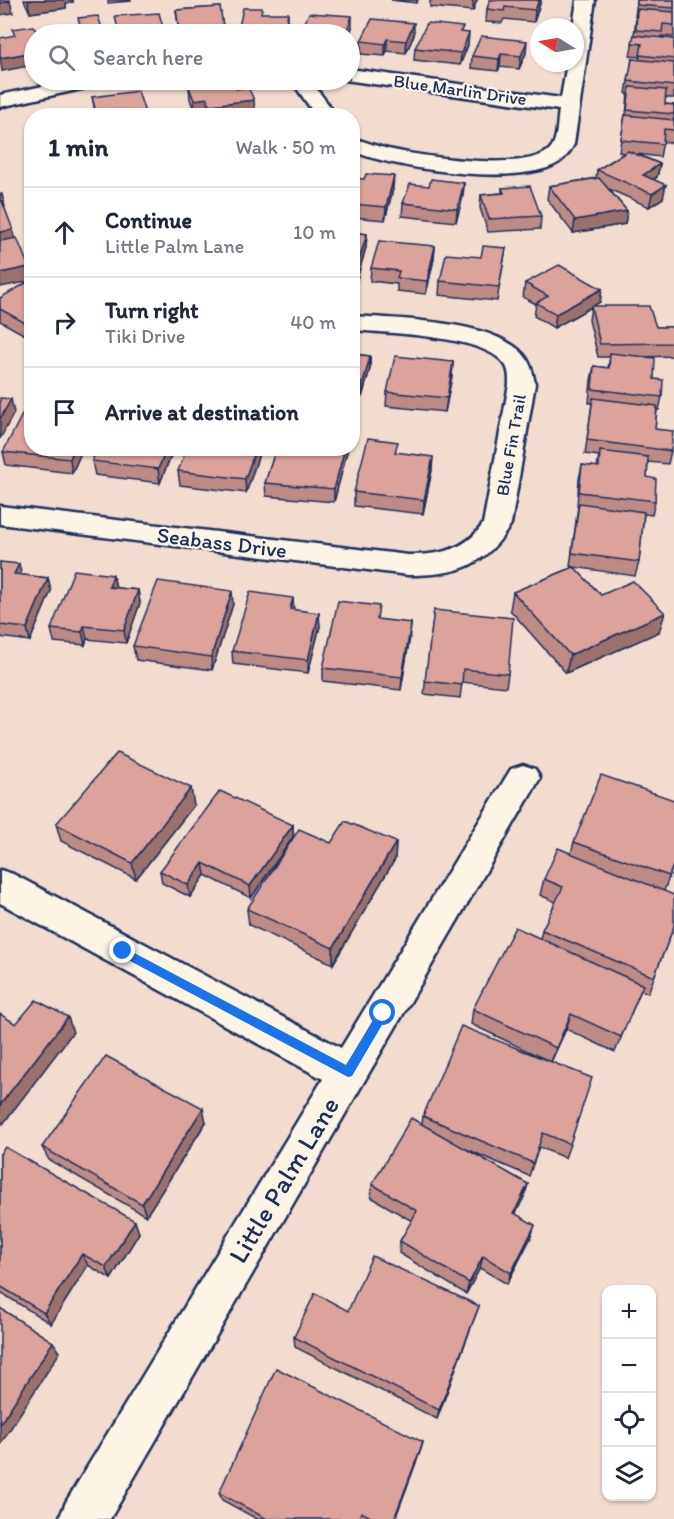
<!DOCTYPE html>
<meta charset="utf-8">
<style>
body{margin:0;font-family:Itim,sans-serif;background:#f6f6f7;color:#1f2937}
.controls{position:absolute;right:18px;bottom:18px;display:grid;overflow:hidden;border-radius:12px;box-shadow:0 2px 4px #0004}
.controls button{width:54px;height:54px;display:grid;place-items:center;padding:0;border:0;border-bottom:2px solid #e0e1e3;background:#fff;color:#1f2937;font:30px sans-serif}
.compass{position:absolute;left:530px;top:18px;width:54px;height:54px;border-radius:50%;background:#fff;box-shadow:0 2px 4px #0004;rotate:281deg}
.stop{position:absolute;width:18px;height:18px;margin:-14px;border:4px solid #1a73e8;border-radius:50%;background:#fff}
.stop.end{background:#1a73e8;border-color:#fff;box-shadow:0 2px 6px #0008}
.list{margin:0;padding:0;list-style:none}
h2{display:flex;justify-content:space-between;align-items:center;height:78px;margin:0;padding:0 24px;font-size:26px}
h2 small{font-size:20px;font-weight:400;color:#747a83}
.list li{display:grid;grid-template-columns:39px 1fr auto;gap:18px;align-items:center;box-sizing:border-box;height:90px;padding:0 24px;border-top:2px solid #e0e1e3}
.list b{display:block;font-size:22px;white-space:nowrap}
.list p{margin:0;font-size:20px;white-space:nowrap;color:#747a83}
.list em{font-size:20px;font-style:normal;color:#747a83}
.icon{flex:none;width:33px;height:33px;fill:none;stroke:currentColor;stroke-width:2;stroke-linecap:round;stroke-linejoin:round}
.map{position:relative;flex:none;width:674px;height:1519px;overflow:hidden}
.search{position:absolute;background:#fff;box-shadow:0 2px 4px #0004;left:24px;top:24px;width:336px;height:66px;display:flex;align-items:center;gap:15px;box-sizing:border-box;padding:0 21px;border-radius:33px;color:#747a83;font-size:22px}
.panel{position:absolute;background:#fff;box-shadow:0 2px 4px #0004;left:24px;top:108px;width:336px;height:348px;border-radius:24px}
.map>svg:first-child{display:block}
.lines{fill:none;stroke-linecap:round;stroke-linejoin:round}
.minor-casing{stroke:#1b2f5e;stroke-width:5}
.minor{fill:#fcf5e5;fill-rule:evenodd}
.wall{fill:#bd8b86;stroke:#1b2f5e;stroke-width:1.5}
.shaded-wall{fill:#9a716d;stroke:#1b2f5e;stroke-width:1.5}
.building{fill:#dca29c;stroke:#1b2f5e;stroke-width:1.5}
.route{fill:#1a73e8}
.labels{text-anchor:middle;stroke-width:4.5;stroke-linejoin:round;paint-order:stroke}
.far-street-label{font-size:18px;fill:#1b2f5e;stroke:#fcf5e5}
.street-label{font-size:22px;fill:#1b2f5e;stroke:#fcf5e5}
.near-street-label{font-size:27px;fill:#1b2f5e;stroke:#fcf5e5}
</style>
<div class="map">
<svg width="674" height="1519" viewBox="0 0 674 1519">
<rect width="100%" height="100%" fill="#f2dccf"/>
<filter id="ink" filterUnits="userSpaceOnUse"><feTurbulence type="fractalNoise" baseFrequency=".0167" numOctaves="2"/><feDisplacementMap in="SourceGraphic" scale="12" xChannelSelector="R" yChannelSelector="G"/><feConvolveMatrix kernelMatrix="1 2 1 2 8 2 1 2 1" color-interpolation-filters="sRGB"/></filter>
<g filter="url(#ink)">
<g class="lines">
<defs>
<g id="minor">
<path d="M 577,0 L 595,0 L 574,144 C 569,154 563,162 552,166 C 509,185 396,169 352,151 L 352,138 C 364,141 376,146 388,149 C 419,156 527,173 550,149 C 558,141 557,121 559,110 L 345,80 L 350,80 L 350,69 L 561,98 L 567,63 L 575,63 L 575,27 L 573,27 Z"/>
<path d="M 72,80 L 107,80 L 104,84 L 0,107 L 0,95 Z"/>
<path d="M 291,80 L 310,80 L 337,116 L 316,116 Z"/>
<path d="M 352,316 C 397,319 492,320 523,354 C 531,363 533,373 535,384 L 511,524 C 485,567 457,575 408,575 L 0,524 L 0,506 L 408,555 C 438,555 465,551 483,524 L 509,384 C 509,378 509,371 506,366 C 488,335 386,333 352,330 Z"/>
<path d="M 523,765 L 535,769 L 540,778 L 535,787 L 110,1519 L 59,1519 L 66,1502 L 323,1079 L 0,903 L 0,870 L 13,874 L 341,1048 L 511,769 Z"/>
</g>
</defs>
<use href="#minor" class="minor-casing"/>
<use href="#minor" class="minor"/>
</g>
<g class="wall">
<path d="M 24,0 L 73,0 L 73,2 L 66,3 L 66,8 L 30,13 Z"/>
<path d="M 108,0 L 131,0 L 131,1 L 108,3 Z"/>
<path d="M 391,0 L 418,0 L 416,3 Z"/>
<path d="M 430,0 L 477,0 L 473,11 L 430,7 Z"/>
<path d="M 490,0 L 541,0 L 534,22 L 504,19 L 502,23 L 486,22 L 487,9 Z"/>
<path d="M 637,0 L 674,0 L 674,37 L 661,36 L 661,38 L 674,39 L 674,98 L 665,98 L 665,104 L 674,105 L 674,143 L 663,142 L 660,157 L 637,154 L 660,164 L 657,177 L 653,180 L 663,198 L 649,207 L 609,189 L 627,211 L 625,224 L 573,233 L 547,199 L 549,186 L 596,178 L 597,170 L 624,153 L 619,152 L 625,115 L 626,115 L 628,94 L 626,93 L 632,59 L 639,60 L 640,57 L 630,56 L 634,35 L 636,17 L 635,17 Z"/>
<path d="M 220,7 L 224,34 L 179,34 L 176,10 Z"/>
<path d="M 288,26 L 287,34 L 238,34 L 238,32 Z"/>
<path d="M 352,28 L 349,34 L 300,34 Z"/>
<path d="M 414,35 L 406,53 L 387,51 L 385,56 L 361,54 L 361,41 Z"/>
<path d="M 468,45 L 460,65 L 414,60 L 415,48 Z"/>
<path d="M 526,53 L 519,69 L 500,67 L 498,71 L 471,68 L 472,56 Z"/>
<path d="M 189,87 L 236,89 L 255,113 L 232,116 L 210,116 L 208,111 L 195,113 L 190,99 Z"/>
<path d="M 92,97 L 145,116 L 96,116 Z"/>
<path d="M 352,178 L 393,189 L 385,220 L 352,217 Z"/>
<path d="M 464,183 L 463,196 L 456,222 L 402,216 L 403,203 L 429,186 Z"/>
<path d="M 502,188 L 541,216 L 540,229 L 488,232 L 480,208 L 481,195 L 502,193 Z"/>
<path d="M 352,232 L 367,234 L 366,247 L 355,286 L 352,286 Z"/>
<path d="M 435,246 L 434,259 L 426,294 L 397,291 L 397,284 L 370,281 L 371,268 Z"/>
<path d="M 506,248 L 497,301 L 439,295 L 440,281 L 481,257 Z"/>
<path d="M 525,283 L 602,289 L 600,302 L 592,306 L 656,327 L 674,327 L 674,356 L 643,357 L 662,397 L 659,410 L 657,410 L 655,429 L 671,451 L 668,464 L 648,462 L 647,477 L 655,501 L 652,515 L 644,514 L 639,562 L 635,576 L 574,567 L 601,595 L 659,632 L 566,673 L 510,610 L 513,592 L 574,567 L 570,566 L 578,506 L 577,506 L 579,479 L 582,465 L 597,467 L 599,456 L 585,454 L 592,403 L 589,403 L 591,380 L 594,366 L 608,368 L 610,357 L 598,357 L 589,320 L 591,307 L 554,328 L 534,316 L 536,304 L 523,297 Z"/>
<path d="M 32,286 L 32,339 L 0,321 L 0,298 Z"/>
<path d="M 352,354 L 370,356 L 370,369 L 362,397 L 352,396 Z"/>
<path d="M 453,362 L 452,376 L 445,412 L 386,406 L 387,392 Z"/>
<path d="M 83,448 L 72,473 L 6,465 L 3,452 Z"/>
<path d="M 98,448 L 174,448 L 160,483 L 95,475 L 92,461 Z"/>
<path d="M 261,448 L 246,493 L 180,485 L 178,471 Z"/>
<path d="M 276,448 L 348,448 L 334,502 L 266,496 L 265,483 Z"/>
<path d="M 397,453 L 432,470 L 423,514 L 354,506 L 354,492 Z"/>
<path d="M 0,562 L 22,575 L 48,578 L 51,591 L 30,641 L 0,637 Z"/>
<path d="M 113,575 L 116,588 L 138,590 L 140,603 L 126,643 L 87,639 L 85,645 L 54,642 L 51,629 Z"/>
<path d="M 233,604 L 212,670 L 136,660 L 133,646 Z"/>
<path d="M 294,610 L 320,626 L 308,673 L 233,664 L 232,651 Z"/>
<path d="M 434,610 L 508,674 L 506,687 L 462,682 L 460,698 L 424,694 Z"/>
<path d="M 411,623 L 410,636 L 401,690 L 323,681 L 323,668 Z"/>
<path d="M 674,800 L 674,870 L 672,869 L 664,891 L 674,926 L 648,993 L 641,990 L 615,1052 L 566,1029 L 551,1062 L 570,1144 L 565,1158 L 539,1147 L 529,1176 L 464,1148 L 528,1184 L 524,1197 L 515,1214 L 531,1237 L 507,1284 L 480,1268 L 466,1294 L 399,1253 L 400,1241 L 412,1221 L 371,1197 L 372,1184 L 422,1124 L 423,1116 L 549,1061 L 471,1024 L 473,1009 L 540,939 L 542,930 L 556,902 L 540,895 L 544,879 L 571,853 L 574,842 Z"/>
<path d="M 194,805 L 136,879 L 61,841 L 56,824 Z"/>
<path d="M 293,825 L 293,837 L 251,898 L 205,875 L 190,897 L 162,883 L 160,871 Z"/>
<path d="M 396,842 L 395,859 L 333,964 L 249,925 L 247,909 L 331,843 Z"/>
<path d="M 206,1122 L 146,1216 L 49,1160 L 42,1147 Z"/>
<path d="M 0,1154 L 139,1233 L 111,1279 L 88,1265 L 51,1324 L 0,1292 Z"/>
<path d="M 479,1306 L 437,1419 L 295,1347 L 294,1337 L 348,1311 Z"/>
<path d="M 423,1442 L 421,1449 L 395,1519 L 362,1519 L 361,1518 L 361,1519 L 257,1519 L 222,1500 L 219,1493 Z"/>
</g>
<g class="shaded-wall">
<path d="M 35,0 L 73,0 L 73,2 L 66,3 L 66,8 L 30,13 L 28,1 Z"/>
<path d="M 473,0 L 477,0 L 473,11 Z"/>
<path d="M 539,0 L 541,0 L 540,3 L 534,22 L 535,10 Z"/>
<path d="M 10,1 L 13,13 L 0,15 L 0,3 Z"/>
<path d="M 288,13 L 288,26 L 287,34 L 284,34 Z"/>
<path d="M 352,16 L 352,28 L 349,34 L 346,34 Z"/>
<path d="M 414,23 L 414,35 L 406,53 L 406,41 Z"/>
<path d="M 164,31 L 164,34 L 148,34 L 147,32 Z"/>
<path d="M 469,33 L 468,45 L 460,65 L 461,53 Z"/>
<path d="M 387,39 L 387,51 L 385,56 L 385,44 Z"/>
<path d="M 527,41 L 526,53 L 519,69 L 521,56 Z"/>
<path d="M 34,52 L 34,65 L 2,71 L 0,58 Z"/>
<path d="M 501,54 L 500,67 L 498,71 L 499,59 Z"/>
<path d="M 207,98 L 208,111 L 195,113 L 194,100 Z"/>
<path d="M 254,100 L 255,113 L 232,116 L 211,116 L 210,105 Z"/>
<path d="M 145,113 L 145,116 L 124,116 Z"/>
<path d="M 660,164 L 657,177 L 640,188 L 643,175 Z"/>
<path d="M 394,176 L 393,189 L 385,220 L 386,207 Z"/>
<path d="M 464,183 L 463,196 L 456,222 L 457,209 Z"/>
<path d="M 666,185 L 663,198 L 649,207 L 652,194 Z"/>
<path d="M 0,194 L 2,194 L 5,207 L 0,208 Z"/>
<path d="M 627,211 L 625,224 L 573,233 L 575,220 Z"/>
<path d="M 13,230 L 15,243 L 0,246 L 0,232 Z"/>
<path d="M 367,234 L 366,247 L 355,286 L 355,273 Z"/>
<path d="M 435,246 L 434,259 L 426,294 L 427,281 Z"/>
<path d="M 29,267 L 31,281 L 0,287 L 0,273 Z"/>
<path d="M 602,289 L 600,302 L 554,328 L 556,314 Z"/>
<path d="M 370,356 L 370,369 L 362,397 L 363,383 Z"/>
<path d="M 453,362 L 452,376 L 445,412 L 447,398 Z"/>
<path d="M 11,399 L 14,413 L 0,439 L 0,419 Z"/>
<path d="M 74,448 L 83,448 L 72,473 L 70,459 Z"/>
<path d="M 167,448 L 174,448 L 160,483 L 158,469 Z"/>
<path d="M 256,448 L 261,448 L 246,493 L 245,479 Z"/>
<path d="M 345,448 L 348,448 L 334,502 L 334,489 Z"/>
<path d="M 433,457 L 432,470 L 423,514 L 424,500 Z"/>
<path d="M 19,564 L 22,577 L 14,574 Z"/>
<path d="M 113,575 L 116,588 L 109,587 Z"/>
<path d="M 48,578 L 51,591 L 30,641 L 27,628 Z"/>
<path d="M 138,590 L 140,603 L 126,643 L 124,630 Z"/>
<path d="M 232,591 L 233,604 L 212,670 L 211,657 Z"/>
<path d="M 293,598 L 294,611 L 290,609 Z"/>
<path d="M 319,613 L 320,626 L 308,673 L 308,660 Z"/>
<path d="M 665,613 L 659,632 L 566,673 L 570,655 Z"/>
<path d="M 411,623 L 410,636 L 401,690 L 402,677 Z"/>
<path d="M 84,626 L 87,639 L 85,645 L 82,632 Z"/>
<path d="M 191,788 L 194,805 L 136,879 L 132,863 Z"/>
<path d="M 293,825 L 293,837 L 251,898 L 250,886 Z"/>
<path d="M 396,842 L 395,859 L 333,964 L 333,948 Z"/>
<path d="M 203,863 L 205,875 L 190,897 L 188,885 Z"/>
<path d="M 571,1014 L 566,1029 L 551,1062 L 556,1048 Z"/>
<path d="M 68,1017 L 73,1032 L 3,1124 L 0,1118 L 0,1105 Z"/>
<path d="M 203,1108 L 206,1122 L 146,1216 L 142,1204 Z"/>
<path d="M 528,1184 L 524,1197 L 510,1225 L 514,1213 Z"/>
<path d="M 135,1221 L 139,1233 L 111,1279 L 106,1267 Z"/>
<path d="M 535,1225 L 531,1237 L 507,1284 L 511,1273 Z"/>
<path d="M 82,1254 L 88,1265 L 51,1324 L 44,1313 Z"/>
<path d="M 483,1256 L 480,1268 L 466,1294 L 469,1283 Z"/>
<path d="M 479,1306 L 475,1316 L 437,1419 L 439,1410 Z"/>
<path d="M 53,1342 L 60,1352 L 0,1445 L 0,1424 Z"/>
<path d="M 423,1442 L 421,1449 L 395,1519 L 394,1519 Z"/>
</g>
<g class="building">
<path d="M 0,0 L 10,0 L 10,1 L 0,3 Z"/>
<path d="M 490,0 L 539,0 L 535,10 L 505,7 L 504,11 L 487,9 Z"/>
<path d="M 637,0 L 674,0 L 674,8 L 637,5 Z"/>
<path d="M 220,7 L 224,32 L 180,34 L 176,10 Z"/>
<path d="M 243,8 L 262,8 L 261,13 L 288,13 L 284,33 L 238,32 Z"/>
<path d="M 637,9 L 674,12 L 674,25 L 663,24 L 662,32 L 636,30 Z"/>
<path d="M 159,13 L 164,31 L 147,32 L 148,34 L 119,34 L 115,16 Z"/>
<path d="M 309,13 L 352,16 L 346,33 L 325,32 L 324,34 L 300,34 Z"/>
<path d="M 98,16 L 104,34 L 56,34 L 55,31 L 81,28 L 78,18 Z"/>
<path d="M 372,19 L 414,23 L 406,41 L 387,39 L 385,44 L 361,41 Z"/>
<path d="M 427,23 L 463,27 L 460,32 L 469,33 L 461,53 L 415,48 Z"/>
<path d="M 33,26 L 38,34 L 34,34 L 34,52 L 0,58 L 0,38 L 15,35 L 12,29 Z"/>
<path d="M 634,35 L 674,39 L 674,59 L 640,55 L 642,44 L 632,43 Z"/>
<path d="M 481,36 L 527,41 L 521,56 L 501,54 L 499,59 L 472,56 Z"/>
<path d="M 632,59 L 674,63 L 674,86 L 628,81 Z"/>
<path d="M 233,81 L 236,89 L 248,87 L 254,100 L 210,105 L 207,98 L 194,100 L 189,87 Z"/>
<path d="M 630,87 L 666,90 L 665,104 L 674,105 L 674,114 L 627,110 Z"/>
<path d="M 138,91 L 145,113 L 124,116 L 97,116 L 92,97 Z"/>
<path d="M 625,115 L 674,120 L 674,130 L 664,129 L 663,144 L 621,140 Z"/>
<path d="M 628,151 L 660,164 L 643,175 L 666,185 L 652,194 L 597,170 Z"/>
<path d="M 366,174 L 394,176 L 386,207 L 352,204 L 352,178 L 364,179 Z"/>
<path d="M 599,178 L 627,211 L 575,220 L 549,186 Z"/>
<path d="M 431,179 L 464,183 L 457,209 L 403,203 L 410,184 L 429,186 Z"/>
<path d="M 530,186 L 541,216 L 489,219 L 481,195 L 504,193 L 502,188 Z"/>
<path d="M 0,201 L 2,201 L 13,230 L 0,232 Z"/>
<path d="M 352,232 L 367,234 L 355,273 L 352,272 Z"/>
<path d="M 17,238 L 29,267 L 0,273 L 0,241 Z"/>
<path d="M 379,241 L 435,246 L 427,281 L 397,278 L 399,271 L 371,268 Z"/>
<path d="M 483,246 L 506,248 L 499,287 L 440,281 L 446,254 L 481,257 Z"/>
<path d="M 559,265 L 602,289 L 556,314 L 536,303 L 548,296 L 525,283 Z"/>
<path d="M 26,283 L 32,286 L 32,324 L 29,325 L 0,309 L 0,298 Z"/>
<path d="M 591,306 L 649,306 L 656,327 L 674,327 L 674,343 L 600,344 Z"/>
<path d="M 610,353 L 655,358 L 654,379 L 663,380 L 662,397 L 592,389 L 594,366 L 609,368 Z"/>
<path d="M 352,354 L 370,356 L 363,383 L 352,382 Z"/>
<path d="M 395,356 L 453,362 L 447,398 L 387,392 Z"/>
<path d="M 0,398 L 11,399 L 0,419 Z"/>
<path d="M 593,398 L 657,406 L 655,429 L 673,431 L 671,451 L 587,440 Z"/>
<path d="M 24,411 L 32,411 L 32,448 L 74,448 L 70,459 L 3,452 Z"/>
<path d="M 368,438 L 398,442 L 395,452 L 433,457 L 424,500 L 354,492 Z"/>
<path d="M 98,448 L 167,448 L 158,469 L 92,461 Z"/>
<path d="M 187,448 L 256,448 L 245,479 L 178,471 Z"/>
<path d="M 276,448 L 345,448 L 334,489 L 265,483 Z"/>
<path d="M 600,451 L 648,457 L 647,477 L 656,479 L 655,501 L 579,492 L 582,465 L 599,467 Z"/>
<path d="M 579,503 L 644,512 L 639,562 L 572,553 Z"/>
<path d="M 0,562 L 19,564 L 14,574 L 48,578 L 27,628 L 0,625 Z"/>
<path d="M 574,567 L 601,595 L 633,581 L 665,613 L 570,655 L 513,592 Z"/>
<path d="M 74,570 L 113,575 L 109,587 L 138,590 L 124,630 L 84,626 L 82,632 L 51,629 Z"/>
<path d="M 158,581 L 232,591 L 211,657 L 133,646 Z"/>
<path d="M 250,592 L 293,598 L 290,609 L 319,613 L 308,660 L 232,651 Z"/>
<path d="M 338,601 L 379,606 L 377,619 L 411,623 L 402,677 L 323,668 Z"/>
<path d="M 434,610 L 513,618 L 508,674 L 463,669 L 462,685 L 425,681 Z"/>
<path d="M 117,753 L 191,788 L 132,863 L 56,824 Z"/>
<path d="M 601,775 L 674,800 L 674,863 L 669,876 L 574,842 Z"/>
<path d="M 220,791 L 293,825 L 250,886 L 203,863 L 188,885 L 160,871 Z"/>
<path d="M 345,821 L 396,842 L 333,948 L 247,909 L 299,829 L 331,843 Z"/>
<path d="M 558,848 L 674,895 L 674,926 L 654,977 L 542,930 L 563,887 L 544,879 Z"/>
<path d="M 515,927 L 643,985 L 621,1037 L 571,1014 L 556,1048 L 473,1009 Z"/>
<path d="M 36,1000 L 68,1017 L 0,1105 L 0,1014 L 16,1024 Z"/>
<path d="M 461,1026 L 592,1078 L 570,1144 L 543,1133 L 533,1163 L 423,1116 Z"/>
<path d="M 106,1056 L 203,1108 L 142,1204 L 42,1147 Z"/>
<path d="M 411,1118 L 528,1184 L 514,1213 L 535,1225 L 511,1273 L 483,1256 L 469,1283 L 400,1241 L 417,1211 L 372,1184 Z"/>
<path d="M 5,1147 L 135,1221 L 106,1267 L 82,1254 L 44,1313 L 0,1286 L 0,1154 Z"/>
<path d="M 372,1256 L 479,1306 L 439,1410 L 294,1337 L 315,1293 L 348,1311 Z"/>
<path d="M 0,1308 L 53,1342 L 0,1424 Z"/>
<path d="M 276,1368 L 423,1442 L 394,1519 L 375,1519 L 361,1512 L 359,1519 L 267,1519 L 219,1493 Z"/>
</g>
</g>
<path class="route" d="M 123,947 L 346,1065 L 379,1010 L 383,1008 L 389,1013 L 352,1076 L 348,1077 L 119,955 L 117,951 Z"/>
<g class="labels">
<g class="far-street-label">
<text transform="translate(460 90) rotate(8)" y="6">Blue Marlin Drive</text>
<text transform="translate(511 445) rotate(-80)" y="6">Blue Fin Trail</text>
</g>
<g class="street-label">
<text transform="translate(222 542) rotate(7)" y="8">Seabass Drive</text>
</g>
<g class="near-street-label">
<text transform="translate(284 1180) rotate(-59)" y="9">Little Palm Lane</text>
</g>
</g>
</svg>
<div class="controls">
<button>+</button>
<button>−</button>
<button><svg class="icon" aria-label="locate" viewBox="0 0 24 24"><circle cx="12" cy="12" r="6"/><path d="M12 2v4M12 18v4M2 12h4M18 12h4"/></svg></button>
<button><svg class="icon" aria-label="layers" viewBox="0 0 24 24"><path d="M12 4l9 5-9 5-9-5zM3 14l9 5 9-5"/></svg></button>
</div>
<svg class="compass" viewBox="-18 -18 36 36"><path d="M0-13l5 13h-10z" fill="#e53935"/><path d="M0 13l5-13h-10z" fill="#747a83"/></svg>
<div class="stop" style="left:383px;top:1013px"></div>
<div class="stop end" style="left:123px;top:951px"></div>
<div class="search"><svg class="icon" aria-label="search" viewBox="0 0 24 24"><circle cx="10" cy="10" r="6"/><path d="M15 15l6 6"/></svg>Search here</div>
<section class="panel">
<h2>1 min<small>Walk · 50 m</small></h2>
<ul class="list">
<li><svg class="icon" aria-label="ahead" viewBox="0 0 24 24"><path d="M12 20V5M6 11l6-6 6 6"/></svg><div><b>Continue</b><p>Little Palm Lane</p></div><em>10 m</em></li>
<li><svg class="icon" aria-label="right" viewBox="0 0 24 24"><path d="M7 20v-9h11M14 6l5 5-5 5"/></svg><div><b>Turn right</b><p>Tiki Drive</p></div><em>40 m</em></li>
<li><svg class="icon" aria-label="arrive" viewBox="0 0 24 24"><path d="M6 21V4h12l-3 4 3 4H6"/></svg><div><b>Arrive at destination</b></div></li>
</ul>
</section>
</div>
